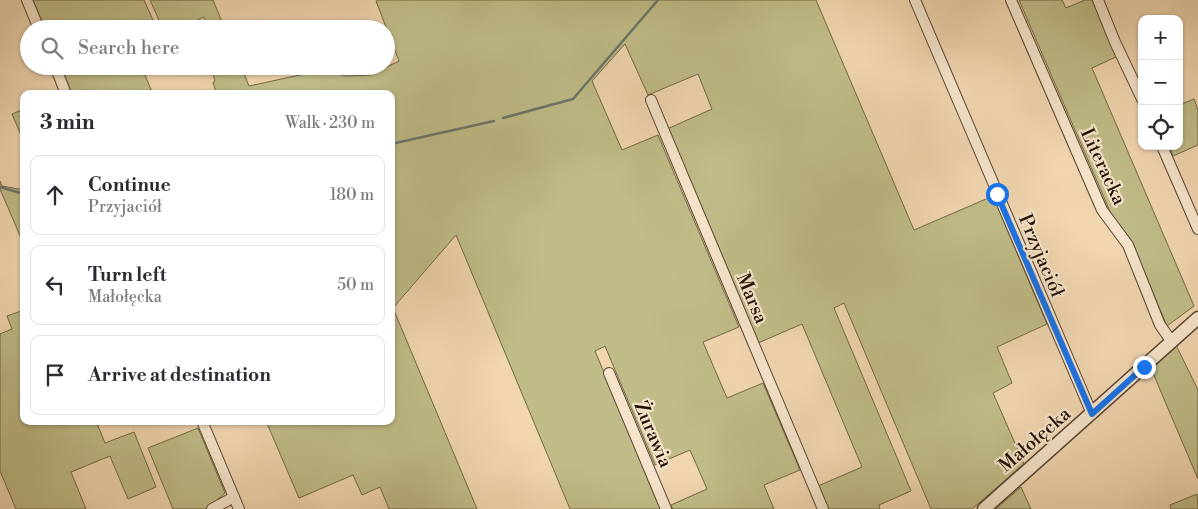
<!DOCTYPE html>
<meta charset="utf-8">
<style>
body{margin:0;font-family:"Libre Bodoni",serif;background:#f7f7f7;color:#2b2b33}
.controls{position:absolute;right:15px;top:15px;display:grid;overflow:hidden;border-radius:10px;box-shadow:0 1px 4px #0004}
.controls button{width:45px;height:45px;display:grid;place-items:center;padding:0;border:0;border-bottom:1px solid #e1e1e2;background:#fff;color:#2b2b33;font:25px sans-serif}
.stop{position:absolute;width:15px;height:15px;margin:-11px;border:4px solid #1a73e8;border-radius:50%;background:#fff}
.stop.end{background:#1a73e8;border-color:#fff;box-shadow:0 1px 5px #0008}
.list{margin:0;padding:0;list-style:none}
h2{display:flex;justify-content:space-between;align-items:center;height:65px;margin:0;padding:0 20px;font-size:21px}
h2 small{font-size:16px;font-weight:400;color:#7c7c81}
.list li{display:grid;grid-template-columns:32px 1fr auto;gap:15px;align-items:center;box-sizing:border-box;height:80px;margin:0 10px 10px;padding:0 10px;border:1px solid #e1e1e2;border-radius:10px}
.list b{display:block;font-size:19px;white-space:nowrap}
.list p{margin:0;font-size:16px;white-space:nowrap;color:#7c7c81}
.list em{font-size:16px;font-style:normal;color:#7c7c81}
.icon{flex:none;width:28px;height:28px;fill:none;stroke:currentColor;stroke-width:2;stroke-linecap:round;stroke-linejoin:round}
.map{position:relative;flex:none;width:1198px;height:509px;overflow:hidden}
.search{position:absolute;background:#fff;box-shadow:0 1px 4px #0004;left:20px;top:20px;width:375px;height:55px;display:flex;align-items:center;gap:12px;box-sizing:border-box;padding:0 18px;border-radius:28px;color:#7c7c81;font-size:19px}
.panel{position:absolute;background:#fff;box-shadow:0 1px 4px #0004;left:20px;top:90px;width:375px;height:335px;border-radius:10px}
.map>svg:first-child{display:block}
.green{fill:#bfbc87;stroke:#716746}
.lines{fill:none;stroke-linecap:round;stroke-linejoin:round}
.stream{stroke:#6a766a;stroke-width:2.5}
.minor-casing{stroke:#564330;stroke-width:12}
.tertiary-casing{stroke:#564330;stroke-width:15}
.minor{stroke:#f5e4cb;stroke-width:10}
.tertiary{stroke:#f5e4cb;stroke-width:12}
.route{stroke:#1a73e8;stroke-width:6}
.labels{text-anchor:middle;stroke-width:4.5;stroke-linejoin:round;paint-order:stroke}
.street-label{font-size:19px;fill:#231205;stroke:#f5e4cb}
</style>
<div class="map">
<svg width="1198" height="509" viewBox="0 0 1198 509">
<rect width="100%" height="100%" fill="#f0d5af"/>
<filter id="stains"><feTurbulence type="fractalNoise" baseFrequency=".004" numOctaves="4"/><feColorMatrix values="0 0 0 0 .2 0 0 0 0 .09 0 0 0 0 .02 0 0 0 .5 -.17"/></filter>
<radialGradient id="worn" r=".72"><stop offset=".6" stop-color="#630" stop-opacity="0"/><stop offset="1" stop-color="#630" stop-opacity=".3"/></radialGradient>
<g class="green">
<path d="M 33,0 L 144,0 L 157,29 L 45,29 Z"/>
<path d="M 150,0 L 213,0 L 225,29 L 209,29 L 204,17 L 179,29 L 163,29 Z"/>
<path d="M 378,0 L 816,0 L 914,230 L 993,196 L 1047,324 L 997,347 L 1012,383 L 993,393 L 1024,464 L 972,509 L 931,509 L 844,303 L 834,308 L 911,491 L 879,505 L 880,509 L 828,509 L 818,486 L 862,467 L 802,324 L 758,343 L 667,129 L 712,109 L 698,74 L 648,95 L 625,44 L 592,81 L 622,150 L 658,135 L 739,327 L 703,342 L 727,398 L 763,383 L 800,470 L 764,485 L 774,509 L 673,509 L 671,505 L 707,489 L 690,450 L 655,465 L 605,346 L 595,351 L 661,509 L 570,509 L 456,235 L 393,308 L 477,509 L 389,509 L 380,487 L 362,495 L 353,475 L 299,498 L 266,421 L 391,421 L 391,94 L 217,94 L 213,83 L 215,80 L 209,66 L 241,66 L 249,86 L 323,70 L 346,76 L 370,75 L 399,61 L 376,1 Z"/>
<path d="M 1019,0 L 1062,0 L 1066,8 L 1085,0 L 1094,0 L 1118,56 L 1092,68 L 1194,306 L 1167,326 L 1130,239 L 1115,223 Z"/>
<path d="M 60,66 L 141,66 L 153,94 L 72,94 Z"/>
<path d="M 1194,99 L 1198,110 L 1198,145 L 1173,156 L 1169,146 L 1179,146 L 1179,105 Z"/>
<path d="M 24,109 L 24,142 L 12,114 Z"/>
<path d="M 0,181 L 2,186 L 24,190 L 24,245 L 0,189 Z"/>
<path d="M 24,310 L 24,421 L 96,421 L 105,443 L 134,432 L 156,487 L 128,499 L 110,456 L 71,472 L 86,509 L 16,509 L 0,471 L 0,334 L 12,329 L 7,316 Z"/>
<path d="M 1176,345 L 1198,390 L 1198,479 L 1150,366 Z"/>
<path d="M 198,428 L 225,493 L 207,509 L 173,509 L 148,448 Z"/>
<path d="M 1021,487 L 1031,509 L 996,509 Z"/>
<path d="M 1197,494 L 1198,509 L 1171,509 L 1170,505 Z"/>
</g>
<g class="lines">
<g class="stream">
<path d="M 503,118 L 573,99 L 658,0"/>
<path d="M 391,144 L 494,121"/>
<path d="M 0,187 L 24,194"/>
</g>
<defs>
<g id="minor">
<path d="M 27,0 L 39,29"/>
<path d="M 915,0 L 1092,414"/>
<path d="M 1011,0 L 1102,210 L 1128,245 L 1160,325 L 1172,342"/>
<path d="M 1098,0 L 1115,42 L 1142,99"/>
<path d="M 55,66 L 66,94"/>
<path d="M 651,100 L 823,509"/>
<path d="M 1162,146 L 1198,229"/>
<path d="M 609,373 L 666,509"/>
<path d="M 202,421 L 239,509"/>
<path d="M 212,509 L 234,497"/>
</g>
<path id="tertiary" d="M 984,509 L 1198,318"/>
</defs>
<use href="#minor" class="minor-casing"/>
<use href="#tertiary" class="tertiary-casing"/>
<use href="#minor" class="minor"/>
<use href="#tertiary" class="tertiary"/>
</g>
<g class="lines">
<path class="route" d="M 997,194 L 1092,414 L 1144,367"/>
</g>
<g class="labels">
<g class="street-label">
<text transform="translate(1104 166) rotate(65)" y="7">Literacka</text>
<text transform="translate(1042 255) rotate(67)" y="7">Przyjaciół</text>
<text transform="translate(753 298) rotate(67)" y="7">Marsa</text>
<text transform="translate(654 434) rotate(67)" y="7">Żurawia</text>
<text transform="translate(1034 439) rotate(-41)" y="7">Małołęcka</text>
</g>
</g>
<rect width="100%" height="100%" filter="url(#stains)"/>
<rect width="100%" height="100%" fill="url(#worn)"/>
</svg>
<div class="controls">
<button>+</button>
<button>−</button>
<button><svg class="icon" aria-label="locate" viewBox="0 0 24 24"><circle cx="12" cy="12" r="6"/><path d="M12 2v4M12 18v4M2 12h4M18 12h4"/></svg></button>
</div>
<div class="stop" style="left:997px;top:194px"></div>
<div class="stop end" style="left:1144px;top:367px"></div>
<div class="search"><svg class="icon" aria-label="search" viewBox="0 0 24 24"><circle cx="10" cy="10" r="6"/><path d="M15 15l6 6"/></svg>Search here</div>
<section class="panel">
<h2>3 min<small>Walk · 230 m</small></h2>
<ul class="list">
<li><svg class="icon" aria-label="ahead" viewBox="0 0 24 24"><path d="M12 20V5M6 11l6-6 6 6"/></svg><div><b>Continue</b><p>Przyjaciół</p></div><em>180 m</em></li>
<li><svg class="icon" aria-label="left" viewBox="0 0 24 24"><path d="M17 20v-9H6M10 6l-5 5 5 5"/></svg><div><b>Turn left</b><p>Małołęcka</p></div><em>50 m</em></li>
<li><svg class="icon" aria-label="arrive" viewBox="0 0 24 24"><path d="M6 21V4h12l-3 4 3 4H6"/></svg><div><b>Arrive at destination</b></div></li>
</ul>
</section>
</div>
